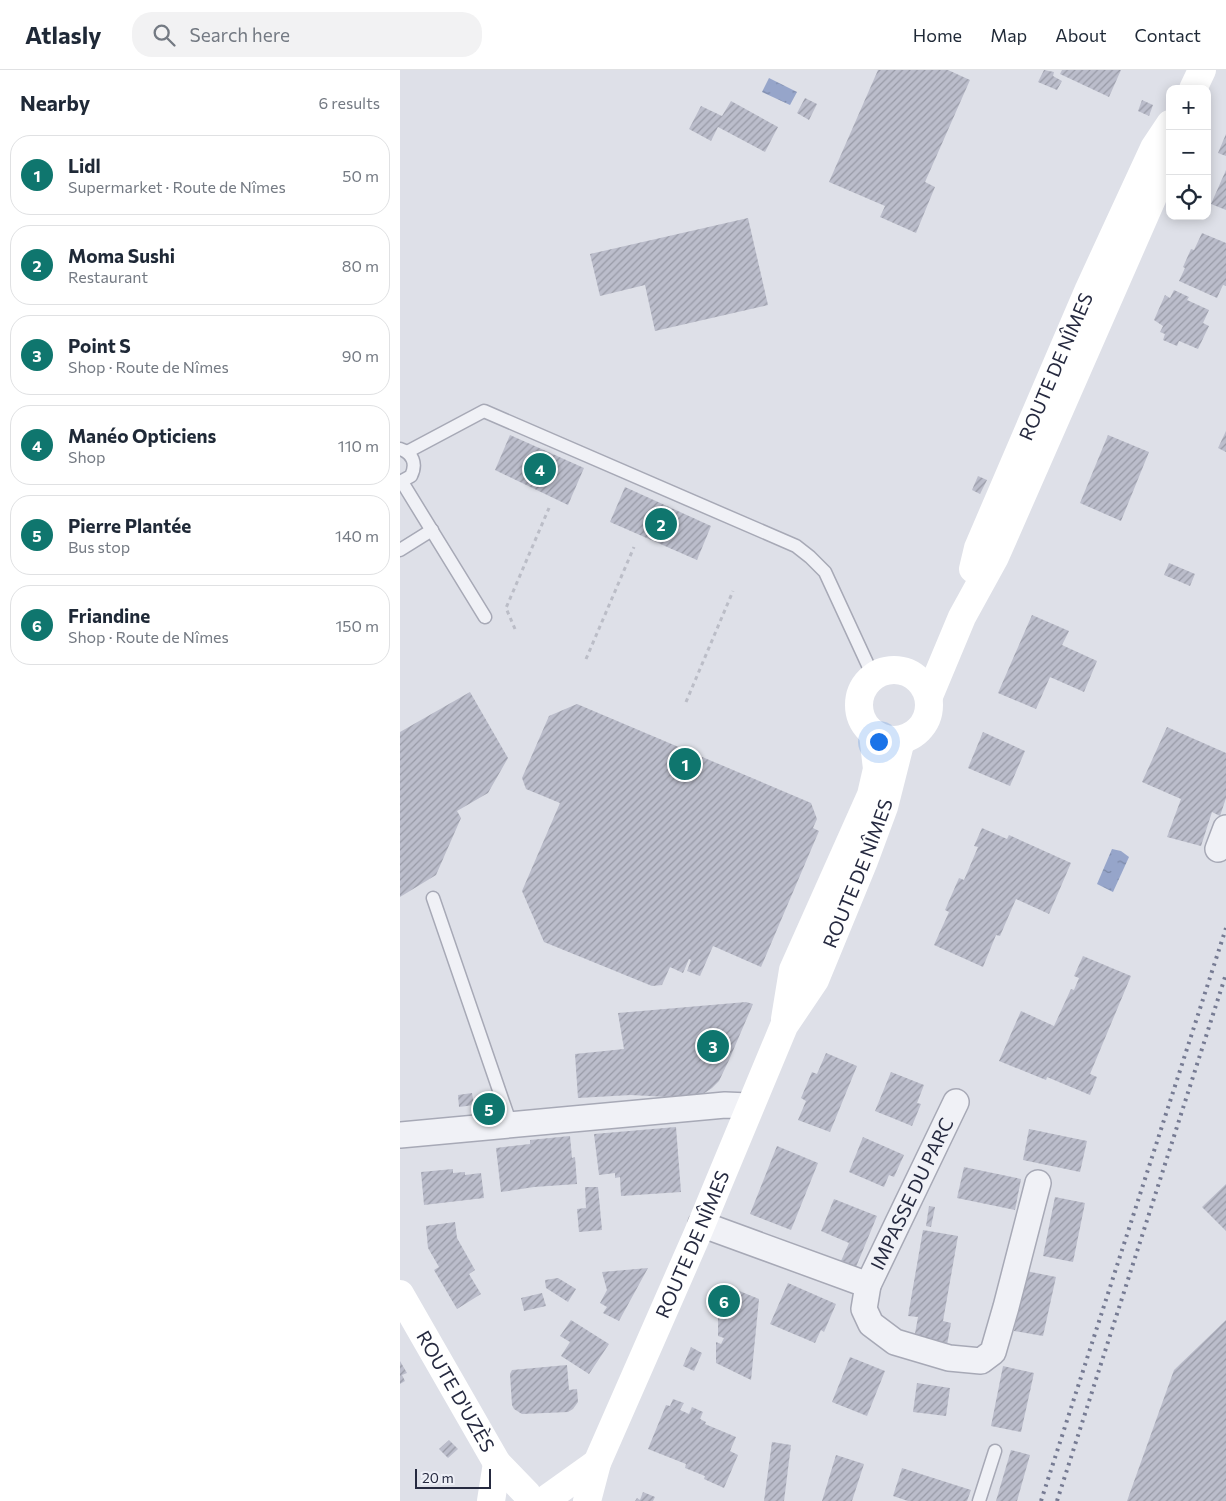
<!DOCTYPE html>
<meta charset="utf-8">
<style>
body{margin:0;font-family:Commissioner,sans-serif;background:#f2f2f3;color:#1f2937}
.controls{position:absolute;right:15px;top:15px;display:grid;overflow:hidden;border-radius:10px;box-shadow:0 2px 12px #0003}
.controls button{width:45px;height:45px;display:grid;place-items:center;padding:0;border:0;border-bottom:1px solid #e0e1e3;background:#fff;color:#1f2937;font:25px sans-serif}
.scale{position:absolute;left:15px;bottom:12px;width:76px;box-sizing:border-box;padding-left:5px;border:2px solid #262a40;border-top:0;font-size:14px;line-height:18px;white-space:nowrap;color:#262a40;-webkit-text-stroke:4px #edeff6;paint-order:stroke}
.you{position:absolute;left:478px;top:671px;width:18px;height:18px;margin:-12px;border:4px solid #fff;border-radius:50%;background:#1a73e8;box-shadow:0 0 0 8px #1a73e833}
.badge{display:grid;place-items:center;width:32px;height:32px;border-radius:50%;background:#0f766e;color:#fff;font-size:16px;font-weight:700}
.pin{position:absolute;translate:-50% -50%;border:2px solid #fff;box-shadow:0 1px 5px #0006}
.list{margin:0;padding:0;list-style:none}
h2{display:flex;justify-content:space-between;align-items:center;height:65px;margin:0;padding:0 20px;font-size:21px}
h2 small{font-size:16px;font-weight:400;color:#747a83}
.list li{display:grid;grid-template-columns:32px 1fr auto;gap:15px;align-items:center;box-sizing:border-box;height:80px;margin:0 10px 10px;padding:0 10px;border:1px solid #e0e1e3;border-radius:20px}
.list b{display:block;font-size:19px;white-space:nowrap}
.list p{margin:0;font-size:16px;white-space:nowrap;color:#747a83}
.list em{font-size:16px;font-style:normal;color:#747a83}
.icon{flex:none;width:28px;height:28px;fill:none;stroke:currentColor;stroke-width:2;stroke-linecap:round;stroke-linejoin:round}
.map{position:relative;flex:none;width:826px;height:1431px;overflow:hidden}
header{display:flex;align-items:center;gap:30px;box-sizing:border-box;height:70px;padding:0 25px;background:#fff;border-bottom:1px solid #e0e1e3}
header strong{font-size:24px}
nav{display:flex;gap:28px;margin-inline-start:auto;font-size:18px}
.search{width:350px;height:45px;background:#f2f2f3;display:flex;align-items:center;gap:12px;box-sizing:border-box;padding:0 18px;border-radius:20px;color:#747a83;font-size:19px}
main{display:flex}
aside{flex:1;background:#fff}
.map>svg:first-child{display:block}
.water{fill:url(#water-ripples)}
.building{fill:url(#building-hatch)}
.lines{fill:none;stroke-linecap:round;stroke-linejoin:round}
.lane-casing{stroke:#a7a9b6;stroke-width:15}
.street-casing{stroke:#a7a9b6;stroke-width:28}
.path{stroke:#bbbdc7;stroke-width:3;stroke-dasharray:4 4;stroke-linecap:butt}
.lane{stroke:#f0f1f6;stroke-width:12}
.street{stroke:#f0f1f6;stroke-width:25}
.secondary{stroke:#fff;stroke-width:28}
.rail{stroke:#767b93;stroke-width:4;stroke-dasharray:2.5 5;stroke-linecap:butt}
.labels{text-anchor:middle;stroke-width:5;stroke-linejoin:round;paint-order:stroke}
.street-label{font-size:19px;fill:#262a40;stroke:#edeff6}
</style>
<header>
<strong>Atlasly</strong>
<div class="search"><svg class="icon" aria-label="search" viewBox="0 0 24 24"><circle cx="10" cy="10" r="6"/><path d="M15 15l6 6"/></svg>Search here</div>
<nav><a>Home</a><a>Map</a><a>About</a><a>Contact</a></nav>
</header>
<main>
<aside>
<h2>Nearby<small>6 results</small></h2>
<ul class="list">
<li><span class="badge">1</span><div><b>Lidl</b><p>Supermarket · Route de Nîmes</p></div><em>50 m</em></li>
<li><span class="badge">2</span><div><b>Moma Sushi</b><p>Restaurant</p></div><em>80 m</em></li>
<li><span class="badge">3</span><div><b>Point S</b><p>Shop · Route de Nîmes</p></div><em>90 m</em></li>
<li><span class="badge">4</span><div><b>Manéo Opticiens</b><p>Shop</p></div><em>110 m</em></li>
<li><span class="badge">5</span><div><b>Pierre Plantée</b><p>Bus stop</p></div><em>140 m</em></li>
<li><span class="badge">6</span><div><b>Friandine</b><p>Shop · Route de Nîmes</p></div><em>150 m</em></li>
</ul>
</aside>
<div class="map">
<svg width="826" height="1431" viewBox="0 0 826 1431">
<defs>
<pattern id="water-ripples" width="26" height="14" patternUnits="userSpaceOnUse" patternTransform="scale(1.25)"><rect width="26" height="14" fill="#96a5ca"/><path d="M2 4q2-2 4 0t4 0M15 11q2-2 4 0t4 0" fill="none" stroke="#7a87a5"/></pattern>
<pattern id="building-hatch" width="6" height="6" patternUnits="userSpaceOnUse" patternTransform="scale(1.25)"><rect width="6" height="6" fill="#bbbdcb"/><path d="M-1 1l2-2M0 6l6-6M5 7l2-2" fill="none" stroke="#989aa6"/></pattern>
</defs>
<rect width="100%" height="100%" fill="#dee0e8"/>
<g class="water">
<path d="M 369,8 L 397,22 L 390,35 L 362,22 Z"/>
<path d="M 712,779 L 721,781 L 729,787 L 713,822 L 697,814 Z"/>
</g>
<g class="building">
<path d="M 478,0 L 548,0 L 570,10 L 525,112 L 535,117 L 516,163 L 480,147 L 485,136 L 429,112 Z"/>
<path d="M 644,0 L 654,2 L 653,6 L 662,11 L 657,20 L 638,12 Z"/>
<path d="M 662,0 L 721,0 L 709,27 L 660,4 Z"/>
<path d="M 405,28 L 417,34 L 409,50 L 397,43 Z"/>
<path d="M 742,30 L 753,35 L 749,46 L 738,41 Z"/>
<path d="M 331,31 L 378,57 L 365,82 L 318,57 L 311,71 L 289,59 L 301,36 L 322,46 Z"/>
<path d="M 826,64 L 826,86 L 818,83 Z"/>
<path d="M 826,100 L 826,140 L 811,134 Z"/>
<path d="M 348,148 L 368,235 L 255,261 L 245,215 L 200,226 L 190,184 Z"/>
<path d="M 802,163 L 826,173 L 826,216 L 823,215 L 817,228 L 779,211 L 785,198 L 783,197 L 791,179 L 794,180 Z"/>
<path d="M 774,220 L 789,227 L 787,230 L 809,240 L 803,253 L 809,256 L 798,279 L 779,271 L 777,276 L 763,270 L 765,264 L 760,262 L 763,256 L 754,250 L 765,225 L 770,228 Z"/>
<path d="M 826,361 L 826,382 L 818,378 Z"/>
<path d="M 110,365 L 184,398 L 168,435 L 95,400 Z"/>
<path d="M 708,365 L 749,382 L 721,451 L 680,433 Z"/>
<path d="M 578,406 L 587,410 L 580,424 L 572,420 Z"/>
<path d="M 225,417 L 311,456 L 297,490 L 210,452 Z"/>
<path d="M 769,493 L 795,504 L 790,516 L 764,505 Z"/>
<path d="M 632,545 L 669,561 L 662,575 L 697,591 L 684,622 L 650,607 L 636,639 L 598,623 Z"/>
<path d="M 70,622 L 108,688 L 88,723 L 57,741 L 61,748 L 36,805 L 0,827 L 0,662 Z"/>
<path d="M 177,634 L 411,733 L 417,749 L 413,758 L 419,761 L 361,897 L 313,876 L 300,906 L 287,901 L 291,890 L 289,889 L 283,903 L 270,897 L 262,915 L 252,916 L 144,872 L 122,821 L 160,733 L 126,719 L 122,708 L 149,646 Z"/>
<path d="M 767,657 L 826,683 L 826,728 L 820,746 L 812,742 L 801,776 L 767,767 L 781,729 L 742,712 Z"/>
<path d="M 583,662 L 625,681 L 610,716 L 568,698 Z"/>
<path d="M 582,758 L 607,769 L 609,765 L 671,793 L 649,844 L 616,829 L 600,866 L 596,865 L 583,897 L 534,875 L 549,842 L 545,840 L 559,808 L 564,810 L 578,777 L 574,776 Z"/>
<path d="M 683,886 L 731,906 L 690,1004 L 697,1007 L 690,1025 L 647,1007 L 646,1010 L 599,991 L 621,941 L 654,956 L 671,919 L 674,920 L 679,908 L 674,906 Z"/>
<path d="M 346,932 L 353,934 L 329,990 L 319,1011 L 312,1018 L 303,1024 L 268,1027 L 231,1025 L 178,1028 L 175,984 L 224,979 L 218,943 Z"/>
<path d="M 426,983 L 457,996 L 430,1062 L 398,1050 L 406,1031 L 401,1028 L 412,1002 L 417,1004 Z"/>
<path d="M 491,1002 L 524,1015 L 517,1033 L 521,1034 L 512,1056 L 475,1041 Z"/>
<path d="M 72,1023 L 74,1035 L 59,1037 L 58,1025 Z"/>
<path d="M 276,1057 L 281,1122 L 221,1126 L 220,1107 L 215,1108 L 215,1103 L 199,1105 L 194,1064 Z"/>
<path d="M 629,1059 L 687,1071 L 680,1102 L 623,1090 Z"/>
<path d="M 170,1066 L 172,1088 L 175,1087 L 177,1114 L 134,1117 L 101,1122 L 96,1078 L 130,1074 L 130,1070 Z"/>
<path d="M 463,1067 L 504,1085 L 494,1107 L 489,1105 L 484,1117 L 449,1102 Z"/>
<path d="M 377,1076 L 418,1093 L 391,1160 L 350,1144 Z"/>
<path d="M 564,1097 L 621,1109 L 615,1140 L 557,1128 Z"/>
<path d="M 53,1099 L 53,1103 L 65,1102 L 65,1105 L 81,1103 L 84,1128 L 24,1135 L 21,1102 Z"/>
<path d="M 826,1114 L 826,1161 L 802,1137 Z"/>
<path d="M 185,1117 L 198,1117 L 202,1160 L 179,1162 L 177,1139 L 186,1138 Z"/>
<path d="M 655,1127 L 685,1133 L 673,1192 L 643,1186 Z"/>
<path d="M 434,1129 L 477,1146 L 456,1197 L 441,1191 L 449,1173 L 421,1161 Z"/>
<path d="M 529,1136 L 535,1137 L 531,1157 L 526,1156 Z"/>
<path d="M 55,1152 L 57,1168 L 75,1200 L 69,1204 L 81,1224 L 57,1239 L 34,1200 L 39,1197 L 28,1178 L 26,1156 Z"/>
<path d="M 523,1160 L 558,1166 L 543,1251 L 551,1253 L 547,1275 L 514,1269 L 518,1247 L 508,1246 Z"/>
<path d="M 248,1198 L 219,1251 L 203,1243 L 207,1237 L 200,1233 L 207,1220 L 202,1202 Z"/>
<path d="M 626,1201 L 656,1207 L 643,1266 L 614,1261 Z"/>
<path d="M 158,1208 L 176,1219 L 168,1232 L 146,1218 L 145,1210 Z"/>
<path d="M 388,1213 L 436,1234 L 424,1262 L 421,1260 L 415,1273 L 370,1254 Z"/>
<path d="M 321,1216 L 333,1222 L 337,1220 L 359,1229 L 351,1310 L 316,1293 L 316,1272 L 321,1274 L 324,1268 L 318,1266 L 318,1242 L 325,1246 L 328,1244 L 322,1241 Z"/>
<path d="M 142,1223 L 146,1236 L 124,1241 L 121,1228 Z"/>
<path d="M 171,1250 L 209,1274 L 189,1304 L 161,1286 L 170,1272 L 160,1266 Z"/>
<path d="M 826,1250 L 826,1431 L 727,1431 L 774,1300 Z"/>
<path d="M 291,1277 L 302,1283 L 294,1301 L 283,1296 Z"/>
<path d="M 450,1287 L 485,1301 L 467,1346 L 432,1332 Z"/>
<path d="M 0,1291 L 7,1303 L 2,1305 L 5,1311 L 0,1314 Z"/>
<path d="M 167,1295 L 169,1320 L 177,1319 L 178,1332 L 173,1339 L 168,1342 L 122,1344 L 114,1339 L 112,1335 L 110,1304 L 112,1300 Z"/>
<path d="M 603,1296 L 634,1303 L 621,1362 L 591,1356 Z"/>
<path d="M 517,1313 L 550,1318 L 546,1346 L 513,1342 Z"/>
<path d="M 273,1329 L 284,1333 L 280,1340 L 289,1344 L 292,1337 L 303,1342 L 300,1349 L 306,1352 L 305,1354 L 336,1367 L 330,1381 L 338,1385 L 324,1418 L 304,1409 L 305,1406 L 285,1398 L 286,1394 L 248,1379 L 266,1335 L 270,1336 Z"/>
<path d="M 49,1370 L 58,1379 L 48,1388 L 39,1379 Z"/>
<path d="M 372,1372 L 391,1375 L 384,1431 L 364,1431 Z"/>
<path d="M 611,1380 L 630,1385 L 617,1431 L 596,1431 Z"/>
<path d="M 436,1385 L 464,1394 L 452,1431 L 422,1431 Z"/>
<path d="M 502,1398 L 571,1420 L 567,1431 L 508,1431 L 493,1426 Z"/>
<path d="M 243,1422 L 255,1427 L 253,1431 L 235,1431 L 237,1428 L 240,1430 Z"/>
</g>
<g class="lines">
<defs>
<g id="lane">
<path d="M 0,379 C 13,383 17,394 11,406 L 0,412"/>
<path d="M 7,382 L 84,341 L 396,476 L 410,487 L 425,502 L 473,606"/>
<path d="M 2,412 L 85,547"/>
<path d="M 0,480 L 32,460"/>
<path d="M 33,828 L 111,1055"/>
<path d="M 579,1431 L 595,1381"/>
</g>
<g id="street">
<path d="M 818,779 L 826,758"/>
<path d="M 0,1065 L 325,1035 L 349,1036"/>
<path id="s1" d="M 301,1154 L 468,1215 L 556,1032"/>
<path d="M 468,1215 L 464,1239 L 471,1254 L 495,1272 L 549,1288 L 581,1291 L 593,1282 L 606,1237 L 638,1113"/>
</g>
</defs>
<use href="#lane" class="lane-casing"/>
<use href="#street" class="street-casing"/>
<g class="path">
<path d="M 115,559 L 106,538 L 149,438"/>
<path d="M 186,589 L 234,477"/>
<path d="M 286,632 L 333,521"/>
</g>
<use href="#lane" class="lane"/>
<use href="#street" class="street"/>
<g class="secondary">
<path d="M 793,19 L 802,0"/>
<path id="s2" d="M 573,499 L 578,478 L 689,219 L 754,78 L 770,54"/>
<circle cx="494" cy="635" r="35"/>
<path d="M 529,626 L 562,547 L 595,487 L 770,88"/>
<path d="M 385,949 L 393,900 L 471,725 L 477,699 L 473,664"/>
<path id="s3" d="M 0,1224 L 97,1393 L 127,1424"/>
<path d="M 148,1428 L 197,1393"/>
<path d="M 91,1431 L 97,1393"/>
<path id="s4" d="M 187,1431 L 197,1393 L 297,1165 L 384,956 L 415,910 L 464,791 L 484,737 L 501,670"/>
</g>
<g class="rail">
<path d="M 641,1431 L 826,858"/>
<path d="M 657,1431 L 826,904"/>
</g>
</g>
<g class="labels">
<g class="street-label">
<text dy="7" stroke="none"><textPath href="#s2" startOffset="219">ROUTE DE NÎMES</textPath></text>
<text dy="7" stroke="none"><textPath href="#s4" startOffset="685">ROUTE DE NÎMES</textPath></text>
<text dy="7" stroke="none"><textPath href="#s1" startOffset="279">IMPASSE DU PARC</textPath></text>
<text dy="7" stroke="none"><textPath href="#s4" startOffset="278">ROUTE DE NÎMES</textPath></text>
<text dy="7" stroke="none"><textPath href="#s3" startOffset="112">ROUTE D'UZÈS</textPath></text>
</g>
</g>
</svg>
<div class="controls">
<button>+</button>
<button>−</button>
<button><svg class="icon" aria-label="locate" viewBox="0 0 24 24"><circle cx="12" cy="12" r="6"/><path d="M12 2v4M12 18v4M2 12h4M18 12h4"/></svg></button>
</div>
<div class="scale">20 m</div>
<div class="you"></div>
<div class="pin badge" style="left:285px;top:694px">1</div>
<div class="pin badge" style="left:261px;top:454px">2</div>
<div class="pin badge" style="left:313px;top:976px">3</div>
<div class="pin badge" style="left:140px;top:399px">4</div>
<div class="pin badge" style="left:89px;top:1039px">5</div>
<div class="pin badge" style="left:324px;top:1231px">6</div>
</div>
</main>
